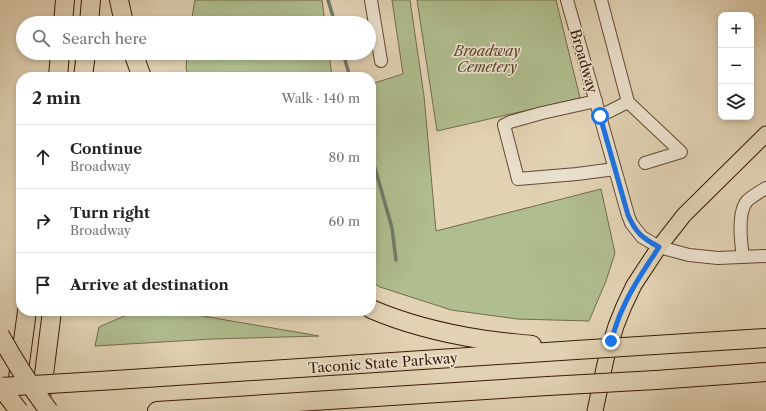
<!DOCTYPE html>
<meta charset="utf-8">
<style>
body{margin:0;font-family:"Libre Caslon Text",serif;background:#f6f6f6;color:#222}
.controls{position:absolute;right:12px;top:12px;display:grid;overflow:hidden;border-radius:8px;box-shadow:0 2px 6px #0003}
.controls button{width:36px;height:36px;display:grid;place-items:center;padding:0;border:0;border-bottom:1px solid #e0e0e0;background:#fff;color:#222;font:20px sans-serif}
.stop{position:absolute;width:12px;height:12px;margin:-9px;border:3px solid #1a73e8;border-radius:50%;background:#fff}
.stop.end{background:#1a73e8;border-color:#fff;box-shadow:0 1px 4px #0008}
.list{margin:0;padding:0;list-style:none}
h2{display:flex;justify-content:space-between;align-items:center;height:52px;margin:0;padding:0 16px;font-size:17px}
h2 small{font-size:13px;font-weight:400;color:#767676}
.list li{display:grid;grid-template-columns:26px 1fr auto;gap:12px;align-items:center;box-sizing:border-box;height:64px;padding:0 16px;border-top:1px solid #e0e0e0}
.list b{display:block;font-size:15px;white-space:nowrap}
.list p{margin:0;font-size:13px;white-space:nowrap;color:#767676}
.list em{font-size:13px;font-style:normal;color:#767676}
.icon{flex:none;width:22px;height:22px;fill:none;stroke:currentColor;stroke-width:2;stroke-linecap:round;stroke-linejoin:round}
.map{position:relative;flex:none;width:766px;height:411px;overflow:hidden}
.search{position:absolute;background:#fff;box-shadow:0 2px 6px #0003;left:16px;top:16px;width:360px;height:44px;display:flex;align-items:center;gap:10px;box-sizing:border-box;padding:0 14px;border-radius:22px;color:#767676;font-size:15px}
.panel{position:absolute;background:#fff;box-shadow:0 2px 6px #0003;left:16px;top:72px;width:360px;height:244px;border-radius:16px}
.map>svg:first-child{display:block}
.green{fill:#b0bd8f;stroke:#746c4a}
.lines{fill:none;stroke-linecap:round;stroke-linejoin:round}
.stream{stroke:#707a68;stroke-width:3.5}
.minor-casing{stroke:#634932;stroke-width:14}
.major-casing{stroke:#391b06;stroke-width:17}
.highway-casing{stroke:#391b06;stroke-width:20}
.minor{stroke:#ece2cf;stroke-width:12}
.major{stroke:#e2d3b5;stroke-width:15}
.highway{stroke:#e2d3b5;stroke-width:18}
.highway-bridge-casing{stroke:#391b06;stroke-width:20;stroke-linecap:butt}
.highway-bridge{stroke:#e2d3b5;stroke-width:18}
.route{stroke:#1a73e8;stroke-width:5}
.labels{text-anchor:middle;stroke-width:3.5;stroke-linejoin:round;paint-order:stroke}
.park-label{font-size:14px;font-style:italic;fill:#574428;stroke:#ece2cf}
.street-label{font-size:14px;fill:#391b06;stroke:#ece2cf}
</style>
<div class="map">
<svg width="766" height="411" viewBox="0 0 766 411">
<rect width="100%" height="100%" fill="#e2d3b5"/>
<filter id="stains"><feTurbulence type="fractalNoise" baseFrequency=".005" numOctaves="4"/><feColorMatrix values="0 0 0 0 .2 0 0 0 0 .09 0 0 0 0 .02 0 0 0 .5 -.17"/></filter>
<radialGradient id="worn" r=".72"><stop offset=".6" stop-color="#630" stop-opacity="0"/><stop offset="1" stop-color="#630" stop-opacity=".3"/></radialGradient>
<g class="green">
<path d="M 195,0 L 322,0 L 325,23 L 191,23 Z"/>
<path d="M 392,0 L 410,0 L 424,96 L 436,231 L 601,189 L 615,253 L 606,281 L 589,321 L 517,319 L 451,310 L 380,287 L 371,282 L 371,84 L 403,74 Z"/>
<path d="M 417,0 L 556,0 L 580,98 L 437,131 Z"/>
<path d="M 187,53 L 329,53 L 332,77 L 189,77 L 186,69 Z"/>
<path d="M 134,312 L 197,315 L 319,336 L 212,339 L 95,346 L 99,327 Z"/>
</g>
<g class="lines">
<g class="stream">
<path d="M 328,0 L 335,23"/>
<path d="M 343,53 L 350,77"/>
<path d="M 371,154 L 392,228 L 396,260"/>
</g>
<defs>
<g id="minor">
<path d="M 371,0 L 381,61"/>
<path d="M 567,0 L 628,215 L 631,223 L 642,237 L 659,247 L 689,255 L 718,258 L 766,256"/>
<path d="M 601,0 L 628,102"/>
<path d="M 596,101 L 542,113 L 510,122 L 504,125 L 518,179 L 577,174 L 615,169"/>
<path d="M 600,116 L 628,102 L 681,152 L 645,163"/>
<path d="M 743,257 C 741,243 737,213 747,201 C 751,197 761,191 766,188"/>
</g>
<path id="major" d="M 595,411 L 606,359 L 616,326 L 624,306 L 634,285 L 659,247 L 684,215 L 766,134"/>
<g id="highway">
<path d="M 119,0 L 124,23"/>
<path d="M 63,23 L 65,0"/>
<path d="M 89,23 L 91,0"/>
<path d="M 133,53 L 142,77"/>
<path d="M 58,77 L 60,53"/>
<path d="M 83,77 L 86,53"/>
<path d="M 371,309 C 406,324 442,333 480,339 C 497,342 514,343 532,345"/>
<path d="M 655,345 L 766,338"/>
<path d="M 18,378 L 27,311"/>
<path d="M 115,380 L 576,350"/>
<path d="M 656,380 L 766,372"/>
<path d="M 41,398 L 52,311"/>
<path d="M 157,411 L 548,386"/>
</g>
</defs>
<use href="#minor" class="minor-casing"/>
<use href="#major" class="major-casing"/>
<use href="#highway" class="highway-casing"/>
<use href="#minor" class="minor"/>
<use href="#major" class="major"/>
<use href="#highway" class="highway"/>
<defs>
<g id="highway-bridge">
<path d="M 0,335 C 15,362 31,387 49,411"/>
<path d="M 576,350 L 655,345"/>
<path d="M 0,386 L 19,411"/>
<path d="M 548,386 L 656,380"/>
<path d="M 0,387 L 115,380"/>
</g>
</defs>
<use href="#highway-bridge" class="highway-bridge-casing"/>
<use href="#highway-bridge" class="highway-bridge"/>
</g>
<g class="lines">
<path class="route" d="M 600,116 L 628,215 C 636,233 642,238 659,247 C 647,266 633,285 624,306 C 618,317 615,329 611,341"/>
</g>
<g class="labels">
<g class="park-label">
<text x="487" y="56">Broadway<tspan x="487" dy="16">Cemetery</tspan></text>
</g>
<g class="street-label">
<text transform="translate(584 61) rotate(74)" y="5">Broadway</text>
<text transform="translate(383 363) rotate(-4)" y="5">Taconic State Parkway</text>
</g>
</g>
<rect width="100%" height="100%" filter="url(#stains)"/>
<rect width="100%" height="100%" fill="url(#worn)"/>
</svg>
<div class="controls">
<button>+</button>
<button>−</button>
<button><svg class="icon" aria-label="layers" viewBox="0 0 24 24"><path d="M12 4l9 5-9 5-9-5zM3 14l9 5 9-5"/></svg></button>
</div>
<div class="stop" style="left:600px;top:116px"></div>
<div class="stop end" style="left:611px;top:341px"></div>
<div class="search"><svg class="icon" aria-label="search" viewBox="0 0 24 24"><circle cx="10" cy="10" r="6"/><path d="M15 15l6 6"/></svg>Search here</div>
<section class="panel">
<h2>2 min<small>Walk · 140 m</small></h2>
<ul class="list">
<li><svg class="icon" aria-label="ahead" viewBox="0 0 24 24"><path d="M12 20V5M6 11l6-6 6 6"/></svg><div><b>Continue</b><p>Broadway</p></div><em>80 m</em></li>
<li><svg class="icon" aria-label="right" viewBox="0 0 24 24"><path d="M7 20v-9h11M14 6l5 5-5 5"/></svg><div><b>Turn right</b><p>Broadway</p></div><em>60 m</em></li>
<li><svg class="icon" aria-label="arrive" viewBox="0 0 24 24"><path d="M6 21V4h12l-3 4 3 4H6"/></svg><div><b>Arrive at destination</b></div></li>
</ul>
</section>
</div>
